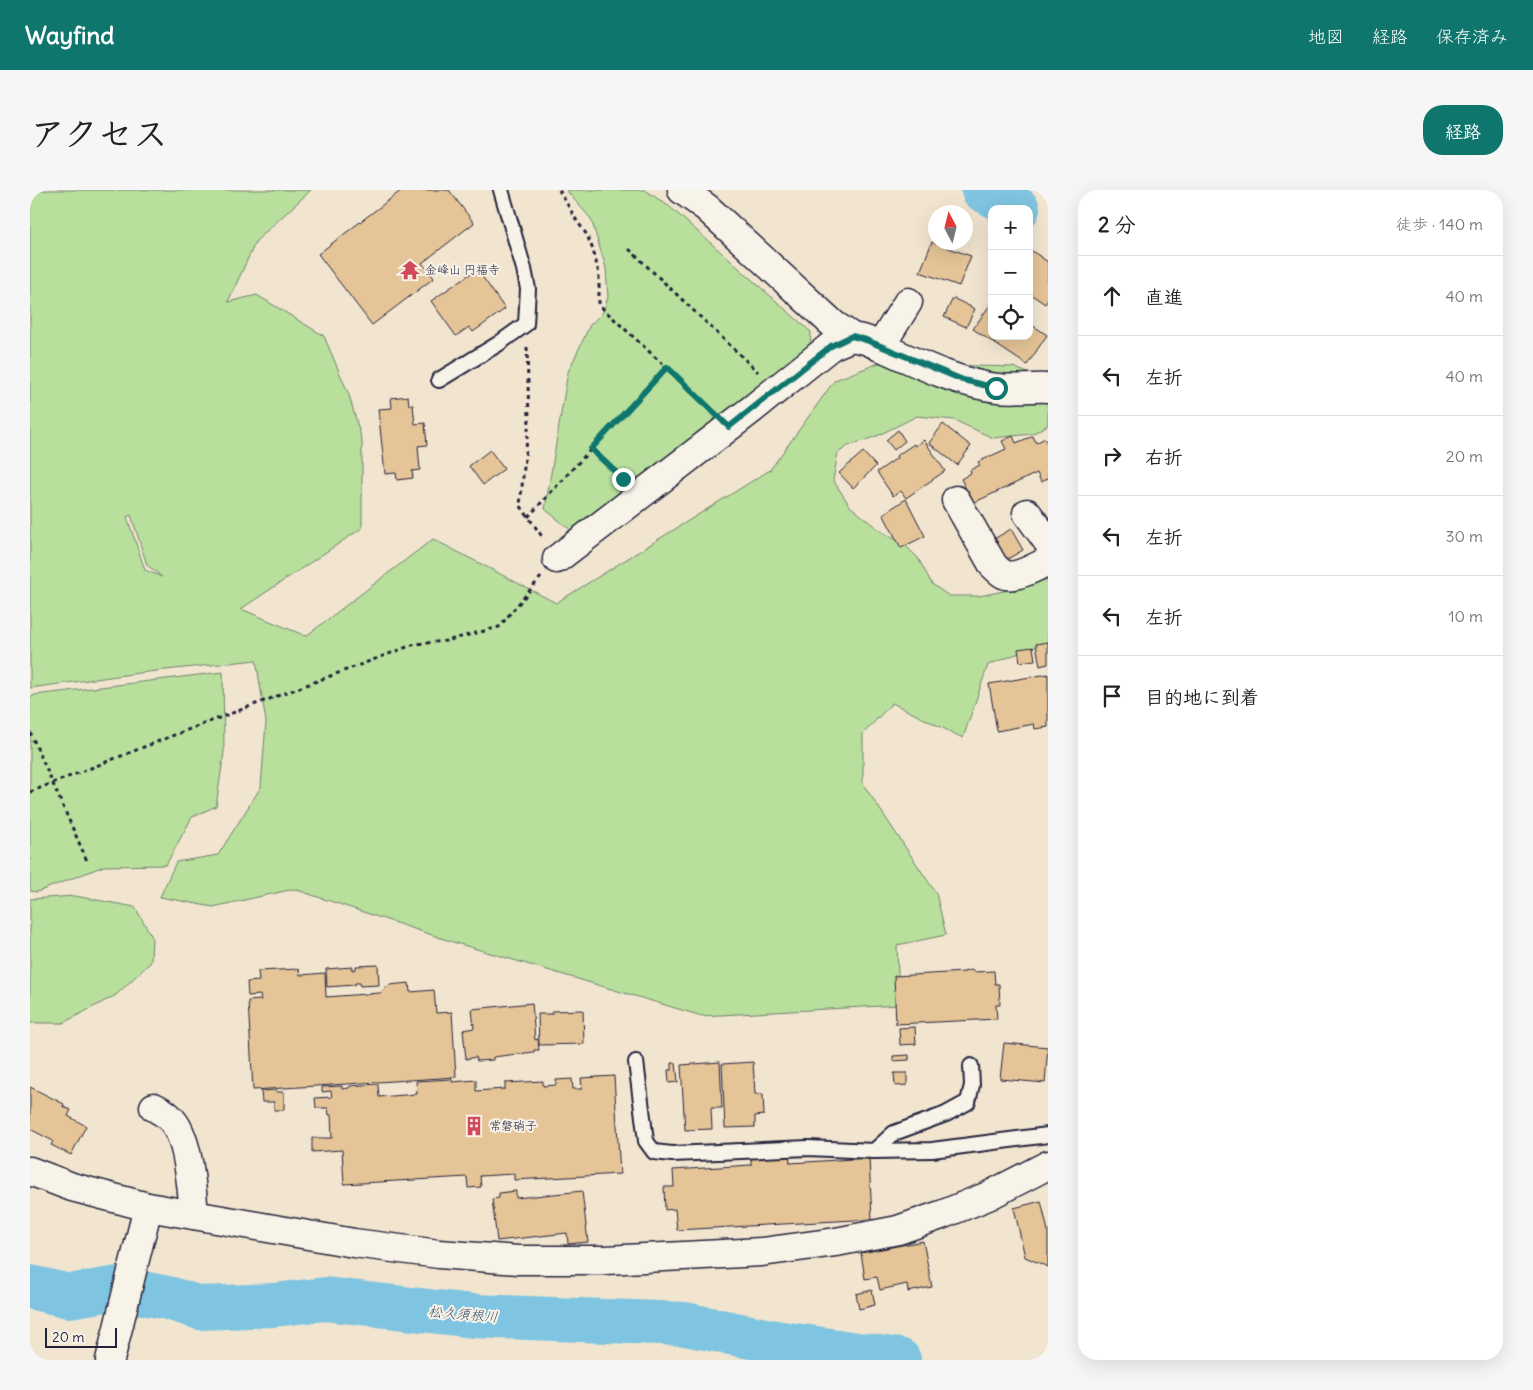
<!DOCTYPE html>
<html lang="ja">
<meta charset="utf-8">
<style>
body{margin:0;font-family:Delius,"Klee One",sans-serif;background:#f6f6f6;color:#222}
.controls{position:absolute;right:15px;top:15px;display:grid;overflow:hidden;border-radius:10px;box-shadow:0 5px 20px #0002}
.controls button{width:45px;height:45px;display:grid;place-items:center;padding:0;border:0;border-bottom:1px solid #e0e0e0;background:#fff;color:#222;font:25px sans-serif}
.compass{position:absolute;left:898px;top:15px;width:45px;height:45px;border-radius:50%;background:#fff;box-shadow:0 5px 20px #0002;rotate:353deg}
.scale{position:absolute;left:15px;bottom:12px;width:72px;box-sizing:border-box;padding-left:5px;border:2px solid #22223b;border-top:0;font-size:14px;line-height:18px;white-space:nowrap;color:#22223b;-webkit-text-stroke:4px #f7f3e8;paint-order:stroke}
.stop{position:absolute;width:15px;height:15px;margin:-11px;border:4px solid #0f766e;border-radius:50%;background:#fff}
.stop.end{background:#0f766e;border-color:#fff;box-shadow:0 1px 5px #0008}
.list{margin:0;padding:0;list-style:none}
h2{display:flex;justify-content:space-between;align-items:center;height:65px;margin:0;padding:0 20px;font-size:21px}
h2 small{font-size:16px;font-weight:400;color:#767676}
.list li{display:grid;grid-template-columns:32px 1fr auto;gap:15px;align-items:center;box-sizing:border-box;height:80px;padding:0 20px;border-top:1px solid #e0e0e0}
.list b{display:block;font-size:19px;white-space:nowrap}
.list em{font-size:16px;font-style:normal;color:#767676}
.icon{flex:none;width:28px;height:28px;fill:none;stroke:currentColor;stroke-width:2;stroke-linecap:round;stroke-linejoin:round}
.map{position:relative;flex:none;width:1018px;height:1170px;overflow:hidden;border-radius:20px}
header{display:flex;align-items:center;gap:30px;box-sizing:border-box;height:70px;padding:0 25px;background:#0f766e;color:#fff}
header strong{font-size:24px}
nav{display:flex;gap:28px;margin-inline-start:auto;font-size:18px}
.intro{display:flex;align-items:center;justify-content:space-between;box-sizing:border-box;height:120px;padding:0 30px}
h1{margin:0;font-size:35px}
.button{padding:12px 22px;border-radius:20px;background:#0f766e;color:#fff;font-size:18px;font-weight:700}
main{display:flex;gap:30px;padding:0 30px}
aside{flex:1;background:#fff;border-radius:20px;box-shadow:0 5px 20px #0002}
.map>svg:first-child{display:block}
.green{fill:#b8e09c;stroke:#6d816c;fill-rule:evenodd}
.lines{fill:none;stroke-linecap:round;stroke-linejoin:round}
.river{stroke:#7fc4e0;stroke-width:44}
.building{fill:#e5c497;stroke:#22223b}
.service-casing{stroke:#22223b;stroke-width:18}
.minor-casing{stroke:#22223b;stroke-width:31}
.path{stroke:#22223b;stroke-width:3;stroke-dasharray:4 4;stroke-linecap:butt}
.service{stroke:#f7f3e8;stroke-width:14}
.minor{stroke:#f7f3e8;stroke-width:28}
.route{stroke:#0f766e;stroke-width:6}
.labels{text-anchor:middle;stroke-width:4;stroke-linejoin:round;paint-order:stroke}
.poi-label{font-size:12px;fill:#22223b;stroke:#f7f3e8;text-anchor:start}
.water-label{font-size:14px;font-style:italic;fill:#3e536d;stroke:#f7f3e8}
</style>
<header>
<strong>Wayfind</strong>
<nav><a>地図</a><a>経路</a><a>保存済み</a></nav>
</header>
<div class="intro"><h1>アクセス</h1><a class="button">経路</a></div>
<main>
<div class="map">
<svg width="1018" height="1170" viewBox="0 0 1018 1170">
<rect width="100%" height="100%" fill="#f2e5d0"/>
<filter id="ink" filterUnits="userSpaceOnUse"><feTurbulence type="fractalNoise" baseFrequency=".02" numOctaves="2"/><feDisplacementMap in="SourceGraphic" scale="10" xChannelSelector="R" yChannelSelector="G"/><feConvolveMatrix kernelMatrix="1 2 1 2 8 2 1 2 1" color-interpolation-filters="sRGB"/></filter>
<g filter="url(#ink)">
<g class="green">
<path d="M 0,0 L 281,0 L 226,51 L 198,112 L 227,105 L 294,146 L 319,205 L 332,251 L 332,338 L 211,419 L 276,446 L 403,349 L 526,413 L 740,280 L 805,190 L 849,173 L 983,177 L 1018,191 L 1018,235 L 1002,244 L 963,248 L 924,230 L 887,226 L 847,246 L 818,256 L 808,263 L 803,290 L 820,316 L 849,340 L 874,354 L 888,368 L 902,394 L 919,406 L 949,406 L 989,398 L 1018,389 L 1018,452 L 958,475 L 933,548 L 862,513 L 833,544 L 833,594 L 906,703 L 916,745 L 867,755 L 869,815 L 672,826 L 423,752 L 264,699 L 183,717 L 130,707 L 146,672 L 188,665 L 231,597 L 236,532 L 226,470 L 109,483 L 0,498 ZM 101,325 L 117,375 L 132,387 L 115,380 L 97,327 Z"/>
<path d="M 536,0 L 615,0 L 640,17 L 781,142 L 780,155 L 568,344 L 543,342 L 515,319 L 538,182 L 560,135 L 573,122 L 578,107 L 576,78 L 561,29 Z"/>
<path d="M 193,482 L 194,562 L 186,616 L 162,627 L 136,675 L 74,676 L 7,702 L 0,701 L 0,507 L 5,505 Z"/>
<path d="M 45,706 L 105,717 L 122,747 L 121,772 L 86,805 L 33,833 L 0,833 L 0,709 Z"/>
</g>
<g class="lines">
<g class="river">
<path d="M 953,0 L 988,19"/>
<path d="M 0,1097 L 39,1106 L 88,1098 L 138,1108 L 170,1118 L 244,1115 L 295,1109 L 443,1126 L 655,1134 L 751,1153 L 869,1170"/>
</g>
</g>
<g class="building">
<path d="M 372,0 L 419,0 L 444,33 L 392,73 L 404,88 L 342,135 L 288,64 Z"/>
<path d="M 902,52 L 941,66 L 929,96 L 890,82 Z"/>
<path d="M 999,59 L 1018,72 L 1018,110 L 1015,114 L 999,103 Z"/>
<path d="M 447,79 L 475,119 L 443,142 L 439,137 L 426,146 L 401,111 Z"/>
<path d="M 923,108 L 945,119 L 936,137 L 914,127 Z"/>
<path d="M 962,112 L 962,146 L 999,146 L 999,133 L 1017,145 L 997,175 L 943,139 Z"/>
<path d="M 378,206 L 379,215 L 383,215 L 385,234 L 395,233 L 397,255 L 388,256 L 390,280 L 382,281 L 383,288 L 367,290 L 366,283 L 355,284 L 348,219 L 362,218 L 361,208 Z"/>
<path d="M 913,234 L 941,256 L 927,275 L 899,253 Z"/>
<path d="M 868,240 L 875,251 L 864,260 L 856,250 Z"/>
<path d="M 983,246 L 986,253 L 1003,246 L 1006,253 L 1015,248 L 1018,255 L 1018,288 L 1011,292 L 1007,283 L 943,313 L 931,289 L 941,283 L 940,280 L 950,275 L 948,272 L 976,259 L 972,251 Z"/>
<path d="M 894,250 L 915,281 L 876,308 L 871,301 L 863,306 L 847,282 L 867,268 L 866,266 L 884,254 L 885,256 Z"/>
<path d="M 460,260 L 474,279 L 453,295 L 439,276 Z"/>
<path d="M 833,262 L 846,276 L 823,298 L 809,283 Z"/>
<path d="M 876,309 L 895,346 L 871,358 L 853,324 Z"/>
<path d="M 981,339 L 993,360 L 976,370 L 964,349 Z"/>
<path d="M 1018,452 L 1018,474 L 1010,476 L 1006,454 Z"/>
<path d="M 1003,457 L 1005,470 L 990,472 L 988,459 Z"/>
<path d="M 1018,484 L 1018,537 L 1005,539 L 1004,534 L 967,541 L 959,494 Z"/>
<path d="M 348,775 L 349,795 L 330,796 L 330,793 L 325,793 L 325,795 L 297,797 L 296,779 L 322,777 L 322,780 L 326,779 L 326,776 Z"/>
<path d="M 269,779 L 270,785 L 295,783 L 296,807 L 350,803 L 359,795 L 379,793 L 380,802 L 404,800 L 406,823 L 422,822 L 426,887 L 223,900 L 218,811 L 231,810 L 230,805 L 218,806 L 217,792 L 229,791 L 228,781 Z"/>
<path d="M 943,780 L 943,782 L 964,781 L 965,794 L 969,794 L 970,815 L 966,815 L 967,829 L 866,834 L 864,786 L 935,782 L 935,781 Z"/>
<path d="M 502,813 L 505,850 L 508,849 L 509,860 L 504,860 L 504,862 L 463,867 L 463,870 L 447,871 L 446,867 L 436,869 L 433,840 L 444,838 L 442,819 Z"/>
<path d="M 553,820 L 554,854 L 509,855 L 508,824 L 522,824 L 522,821 Z"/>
<path d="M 885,837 L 886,854 L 870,855 L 869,838 Z"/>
<path d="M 974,853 L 1018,857 L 1015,893 L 970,889 Z"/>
<path d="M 879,865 L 879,870 L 863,871 L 863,866 Z"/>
<path d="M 690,872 L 692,918 L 681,918 L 682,939 L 655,940 L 651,875 Z"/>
<path d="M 723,872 L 725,904 L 733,904 L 734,925 L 725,926 L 725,937 L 695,938 L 692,874 Z"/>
<path d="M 642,873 L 646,873 L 648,892 L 639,893 L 638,880 L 642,880 Z"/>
<path d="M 864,883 L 877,883 L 877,895 L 865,896 Z"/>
<path d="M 584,886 L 590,984 L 484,990 L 484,984 L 450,986 L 451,997 L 438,998 L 437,987 L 314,994 L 312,960 L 282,962 L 282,948 L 302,948 L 301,925 L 299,925 L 298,918 L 286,918 L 285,908 L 302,907 L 301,901 L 292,902 L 292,897 L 312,896 L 312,899 L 319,898 L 320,896 L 348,894 L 349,907 L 387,904 L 386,891 L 422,889 L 422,892 L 446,890 L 446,901 L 475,899 L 475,893 L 513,891 L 513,896 L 526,895 L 526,890 L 542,889 L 543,899 L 552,899 L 551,888 Z"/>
<path d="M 0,897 L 34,914 L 33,917 L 41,920 L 38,926 L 56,936 L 41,965 L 21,955 L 23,951 L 0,939 Z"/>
<path d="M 247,900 L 246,902 L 254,902 L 254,920 L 244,920 L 244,912 L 232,912 L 231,901 Z"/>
<path d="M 759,961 L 760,973 L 839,968 L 842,1029 L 647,1040 L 645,1019 L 635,1020 L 634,997 L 644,997 L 643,980 L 721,975 L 721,964 Z"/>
<path d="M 486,1001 L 486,1008 L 552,1001 L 558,1052 L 538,1054 L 537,1043 L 467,1051 L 462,1009 L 469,1008 L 469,1003 Z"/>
<path d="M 1011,1011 L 1018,1041 L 1018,1077 L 995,1067 L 984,1018 Z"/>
<path d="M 893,1051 L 902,1097 L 878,1102 L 877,1094 L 850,1100 L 847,1087 L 835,1089 L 831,1063 Z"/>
<path d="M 842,1100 L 845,1115 L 829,1119 L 826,1104 Z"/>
</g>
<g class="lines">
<defs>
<g id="service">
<path d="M 409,190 L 468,154 L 496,134 L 498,99 L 494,79 L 471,0"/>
<path d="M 606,872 L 616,951 L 624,962 L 642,964 L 778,958 L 844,961 L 902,960 L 1018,945"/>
<path d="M 844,961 L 864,943 L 916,924 L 938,912 L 942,895 L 941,876"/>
</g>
<g id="minor">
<path d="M 652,0 L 677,18 L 804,135 L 822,147 L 836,150 C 874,167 927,194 968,198 C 985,200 1001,197 1018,198"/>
<path d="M 850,157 L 878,112"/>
<path d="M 926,310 L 963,375 C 966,378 971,384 976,385 C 987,388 1008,376 1018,371"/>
<path d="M 997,323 L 1018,352"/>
<path d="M 527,369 L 721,220 L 801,156 L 822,147"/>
<path d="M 124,917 C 129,920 136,923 140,928 C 159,945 162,1000 164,1025"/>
<path d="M 0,981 L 42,997 L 118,1017 L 324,1053 L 409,1064 L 488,1070 L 575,1070 L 732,1062 L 806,1052 L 868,1040 L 911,1025 L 958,1006 L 1018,975"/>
<path d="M 80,1170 L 118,1017"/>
</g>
</defs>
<use href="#service" class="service-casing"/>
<use href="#minor" class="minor-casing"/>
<g class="path">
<path d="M 529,0 L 547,31 L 557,45 L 563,60 L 569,84 L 569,115 L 681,219"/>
<path d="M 599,59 L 728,182"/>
<path d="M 497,157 L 499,230 L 490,315 L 513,348"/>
<path d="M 561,259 L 592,288"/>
<path d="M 498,327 L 637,177"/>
<path d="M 0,542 L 58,673"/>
<path d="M 0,602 L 152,542 L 385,454 L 416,451 L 469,437 L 511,387"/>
</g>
<use href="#service" class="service"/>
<use href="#minor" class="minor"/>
</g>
</g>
<g class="lines" filter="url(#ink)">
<path class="route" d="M 593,289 L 561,259 L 637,177 L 699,237 L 801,156 L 822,146 L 836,150 L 933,190 L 966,198"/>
</g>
<defs>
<symbol id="temple-bare" viewBox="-9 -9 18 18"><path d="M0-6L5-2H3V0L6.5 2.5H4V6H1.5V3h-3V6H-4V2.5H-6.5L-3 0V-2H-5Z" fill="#d1495b" stroke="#f7f3e8" stroke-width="2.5" paint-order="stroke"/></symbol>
<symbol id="building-bare" viewBox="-9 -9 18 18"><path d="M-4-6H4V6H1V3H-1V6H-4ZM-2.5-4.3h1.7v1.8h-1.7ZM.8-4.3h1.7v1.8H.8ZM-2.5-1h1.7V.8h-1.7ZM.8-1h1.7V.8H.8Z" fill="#d1495b" stroke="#f7f3e8" stroke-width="2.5" paint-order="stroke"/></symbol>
</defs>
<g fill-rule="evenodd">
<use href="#temple-bare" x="366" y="66" width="28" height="28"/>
<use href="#building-bare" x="430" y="922" width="28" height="28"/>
</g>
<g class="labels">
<g class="poi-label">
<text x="395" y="84">金峰山 円福寺</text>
<text x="459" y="940">常磐硝子</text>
</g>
<g class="water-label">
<text transform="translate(433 1124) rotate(5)" y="5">松久須根川</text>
</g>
</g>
</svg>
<div class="controls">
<button>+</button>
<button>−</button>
<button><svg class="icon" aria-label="locate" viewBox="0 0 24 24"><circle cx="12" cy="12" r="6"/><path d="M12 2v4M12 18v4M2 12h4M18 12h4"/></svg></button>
</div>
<svg class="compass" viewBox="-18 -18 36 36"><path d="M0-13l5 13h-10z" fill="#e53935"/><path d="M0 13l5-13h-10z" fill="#767676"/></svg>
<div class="scale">20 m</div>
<div class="stop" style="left:966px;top:198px"></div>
<div class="stop end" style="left:593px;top:289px"></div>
</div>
<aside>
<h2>2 分<small>徒歩 · 140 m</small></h2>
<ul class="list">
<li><svg class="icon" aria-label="ahead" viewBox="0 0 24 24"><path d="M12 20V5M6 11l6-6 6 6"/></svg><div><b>直進</b></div><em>40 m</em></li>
<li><svg class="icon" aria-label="left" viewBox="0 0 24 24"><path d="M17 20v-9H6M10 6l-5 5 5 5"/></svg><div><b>左折</b></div><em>40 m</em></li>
<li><svg class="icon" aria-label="right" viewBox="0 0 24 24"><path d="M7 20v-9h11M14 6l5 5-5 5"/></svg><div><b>右折</b></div><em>20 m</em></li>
<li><svg class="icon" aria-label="left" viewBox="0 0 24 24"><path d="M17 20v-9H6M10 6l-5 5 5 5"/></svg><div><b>左折</b></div><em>30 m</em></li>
<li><svg class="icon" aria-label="left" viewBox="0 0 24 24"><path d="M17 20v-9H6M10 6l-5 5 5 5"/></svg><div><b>左折</b></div><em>10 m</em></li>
<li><svg class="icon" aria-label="arrive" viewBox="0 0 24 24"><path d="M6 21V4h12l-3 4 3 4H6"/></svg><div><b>目的地に到着</b></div></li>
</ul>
</aside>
</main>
